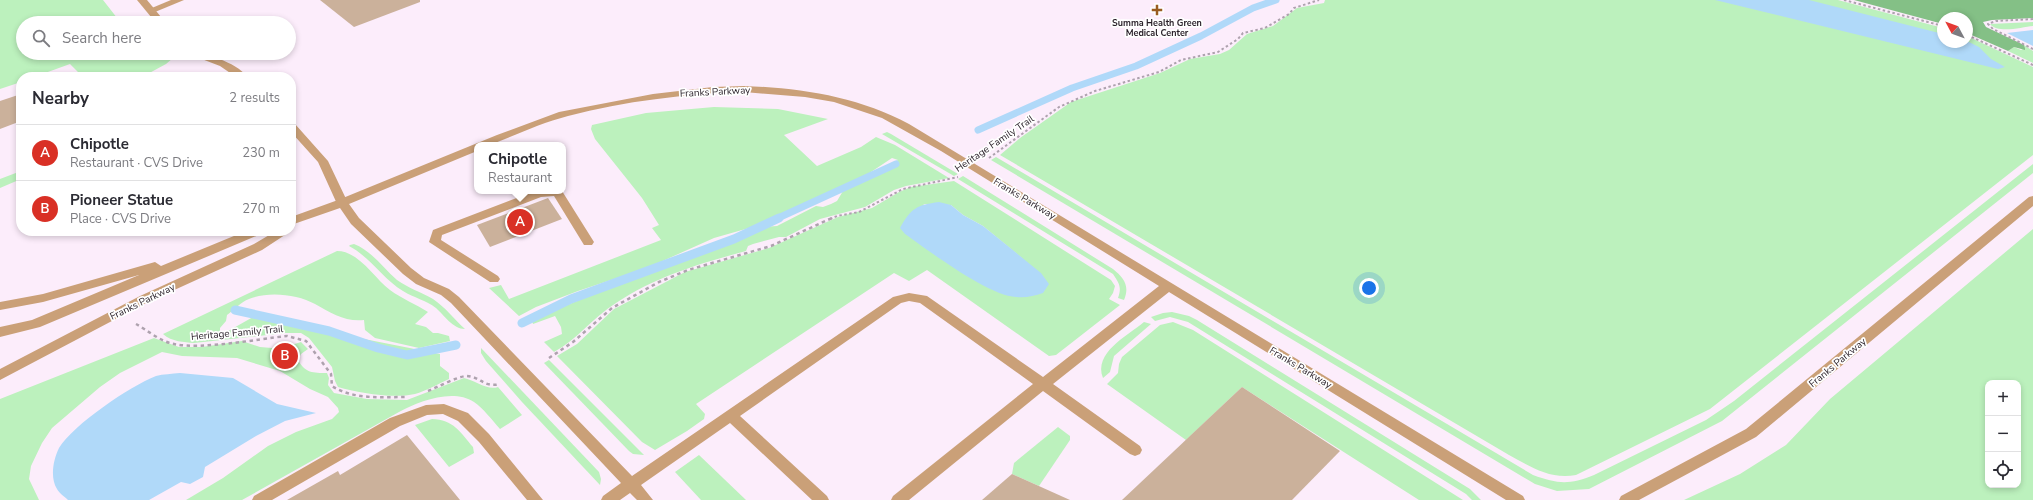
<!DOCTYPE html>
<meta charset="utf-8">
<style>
body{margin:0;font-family:"Nunito Sans",sans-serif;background:#f2f2f3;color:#2b2b33}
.controls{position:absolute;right:12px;bottom:12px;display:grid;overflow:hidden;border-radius:8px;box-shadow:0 2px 6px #0003}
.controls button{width:36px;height:36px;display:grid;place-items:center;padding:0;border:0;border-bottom:1px solid #e1e1e2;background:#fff;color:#2b2b33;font:20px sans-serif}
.compass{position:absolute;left:1937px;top:12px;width:36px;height:36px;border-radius:50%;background:#fff;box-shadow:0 2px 6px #0003;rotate:311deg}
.you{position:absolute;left:1369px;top:288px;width:14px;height:14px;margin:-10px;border:3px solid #fff;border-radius:50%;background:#1a73e8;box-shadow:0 0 0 6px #1a73e833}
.badge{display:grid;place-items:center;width:26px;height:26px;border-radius:50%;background:#d93025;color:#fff;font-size:13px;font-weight:700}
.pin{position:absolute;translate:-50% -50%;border:2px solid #fff;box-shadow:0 1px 4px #0006}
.popup{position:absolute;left:474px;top:142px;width:92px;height:52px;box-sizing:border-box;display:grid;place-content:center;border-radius:8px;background:#fff;filter:drop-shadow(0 1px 3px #0005);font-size:13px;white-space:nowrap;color:#7c7c81}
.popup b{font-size:15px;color:#2b2b33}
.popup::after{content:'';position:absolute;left:50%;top:100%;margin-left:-8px;border:8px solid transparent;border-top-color:#fff}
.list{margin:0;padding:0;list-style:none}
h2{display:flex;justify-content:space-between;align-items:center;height:52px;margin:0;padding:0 16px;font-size:17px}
h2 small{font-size:13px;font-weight:400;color:#7c7c81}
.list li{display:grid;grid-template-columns:26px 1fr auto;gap:12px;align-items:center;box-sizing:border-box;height:56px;padding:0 16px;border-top:1px solid #e1e1e2}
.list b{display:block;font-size:15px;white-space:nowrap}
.list p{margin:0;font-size:13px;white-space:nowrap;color:#7c7c81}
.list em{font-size:13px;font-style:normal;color:#7c7c81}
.icon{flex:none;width:22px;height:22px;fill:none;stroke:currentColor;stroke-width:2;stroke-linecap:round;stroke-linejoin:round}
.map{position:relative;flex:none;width:2033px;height:500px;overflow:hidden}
.search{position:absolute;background:#fff;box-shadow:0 2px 6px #0003;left:16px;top:16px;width:280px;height:44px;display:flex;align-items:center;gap:10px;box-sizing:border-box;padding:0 14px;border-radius:22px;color:#7c7c81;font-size:15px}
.panel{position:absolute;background:#fff;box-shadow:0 2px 6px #0003;left:16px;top:72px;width:280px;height:164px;border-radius:16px}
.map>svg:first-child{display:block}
.green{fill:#bcf1bd;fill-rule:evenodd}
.forest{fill:#84c086}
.water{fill:#b0d9f9}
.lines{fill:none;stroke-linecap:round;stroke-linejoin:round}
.stream-far1{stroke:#b0d9f9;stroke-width:7}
.stream{stroke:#b0d9f9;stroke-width:9}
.building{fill:#cbb19b}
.path-far1{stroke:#aea2ae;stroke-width:2;stroke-dasharray:2.5 2.5;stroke-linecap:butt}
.path{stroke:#aea2ae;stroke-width:2.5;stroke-dasharray:3.5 3.5;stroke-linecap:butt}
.lane{fill:#caa078;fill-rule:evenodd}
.street{fill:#caa078;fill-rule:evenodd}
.poi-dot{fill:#995c20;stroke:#fff;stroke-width:1.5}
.labels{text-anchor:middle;stroke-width:3.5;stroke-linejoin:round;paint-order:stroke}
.far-poi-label{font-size:9px;font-weight:bold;fill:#271e27;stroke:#fff}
.street-label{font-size:10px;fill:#271e27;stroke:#fff}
</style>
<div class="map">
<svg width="2033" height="500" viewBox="0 0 2033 500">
<rect width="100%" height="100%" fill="#fcedfb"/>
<g class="green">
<path d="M 0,0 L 103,0 L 121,23 L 23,23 L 23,53 L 167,53 L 173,58 L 166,64 L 142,77 L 83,77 L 70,64 L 34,77 L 21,77 L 21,82 L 0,89 Z"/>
<path d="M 1325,0 L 1838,0 L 1943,28 L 1943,42 L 1967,42 L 1967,36 L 2033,67 L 2033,155 L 1710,409 L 1576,475 C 1551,480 1531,467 1509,455 L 1000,155 L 1020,138 L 1071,102 L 1160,73 L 1190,59 L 1220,54 L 1229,50 L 1247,34 L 1273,26 L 1297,8 L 1324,3 Z"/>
<path d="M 2033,22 L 2033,26 C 2022,27 1998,34 1990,24 Z"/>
<path d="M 2024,45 L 2033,51 L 2033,63 L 2008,51 L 2014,47 L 2021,50 L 2025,48 Z"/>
<path d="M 714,107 L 778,109 L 828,119 L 784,135 L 817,166 L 861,147 L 876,137 L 895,145 L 949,178 L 906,186 L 894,190 L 865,207 L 820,219 L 786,237 L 779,237 L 753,244 L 748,246 L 746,251 C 701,263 655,277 616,303 C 593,317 577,340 554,352 L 544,342 L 562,334 L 561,327 L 555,316 L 533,324 L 532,321 L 539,317 L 704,247 L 762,227 L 777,226 L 816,206 L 823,207 L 831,204 L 837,201 L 843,191 L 856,185 L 867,176 L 898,160 L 892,158 L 859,180 L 767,223 L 714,238 L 647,268 L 578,291 L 536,307 L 519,316 L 489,288 L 501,285 L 509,299 L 661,240 L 652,228 L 659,225 L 642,198 L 595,139 L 591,129 L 592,125 L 646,113 Z"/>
<path d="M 887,132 L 891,134 L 958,174 L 954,176 L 882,134 Z"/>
<path d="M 996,157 L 1533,475 C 1558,484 1569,485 1594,475 L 1706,420 L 1734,401 L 2033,164 L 2033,173 L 1722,421 L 1589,489 L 1557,491 L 1535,484 L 991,160 Z"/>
<path d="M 21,171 L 21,179 L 0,188 L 0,179 Z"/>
<path d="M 963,176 L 1113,269 C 1124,278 1130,286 1124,300 L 1118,298 C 1122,287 1119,283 1113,274 L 958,179 Z"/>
<path d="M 954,181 L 1111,280 L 1115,286 L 1113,293 L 1109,299 L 1120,305 L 1056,355 L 1049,356 L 927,270 L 909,281 L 894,273 L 696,404 L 705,414 L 704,419 L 687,431 L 655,450 L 642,442 L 557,356 L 577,344 L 614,309 L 685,272 L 769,248 L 838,217 L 872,208 L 899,192 L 911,187 ZM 923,204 L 951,205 L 963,215 L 983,226 L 1023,259 Z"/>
<path d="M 2033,229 L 2033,500 L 1684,500 L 1740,474 L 1786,445 L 1830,399 ZM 1988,383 L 2018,383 L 2018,485 L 1988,485 Z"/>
<path d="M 354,244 C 372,251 383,268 397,280 C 408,288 421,292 433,299 C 445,307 454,319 465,329 C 453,329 444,315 436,308 C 426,300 414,298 403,291 C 383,279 370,257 349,246 L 350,245 Z"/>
<path d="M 337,251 C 359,251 374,278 390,290 C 402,299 416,304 428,312 L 415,324 L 426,327 L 433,333 L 438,333 L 449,336 L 450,341 L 419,348 L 375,338 L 365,330 L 364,320 C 345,322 331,313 315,304 C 297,294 268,291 249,299 C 241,302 234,310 227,315 L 226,321 L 220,328 L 220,332 L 223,334 L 253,317 L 440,354 L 440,366 L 449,373 L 449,379 C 438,384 426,391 415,394 C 393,399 359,393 338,387 L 335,381 L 332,367 L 309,338 L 301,333 L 285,333 L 194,343 C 184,342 172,342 163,334 Z"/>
<path d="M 1172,312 L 1189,316 L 1197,320 L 1470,489 L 1481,500 L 1472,500 L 1466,494 L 1188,322 L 1170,317 L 1155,321 L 1151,317 L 1163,313 Z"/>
<path d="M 1144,322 L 1151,324 L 1114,356 L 1110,372 L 1103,378 C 1093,353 1127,336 1144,322 Z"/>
<path d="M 1173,322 L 1193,330 L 1463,500 L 1419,500 L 1242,387 L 1186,440 L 1107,384 L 1118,373 L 1119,364 L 1122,357 L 1160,325 Z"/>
<path d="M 154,338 L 179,347 L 202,347 L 242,341 L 260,347 L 272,348 L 285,347 L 301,342 L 308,349 L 301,354 L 298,360 C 305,373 313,373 327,373 L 329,378 L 328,385 L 334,393 L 367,399 L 407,400 L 464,378 C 474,380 488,391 498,387 L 522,415 L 500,429 C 492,420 483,408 474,402 C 452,388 418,402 399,412 L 242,500 L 186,500 L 223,478 L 268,446 L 296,432 L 332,419 L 339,412 L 338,408 L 328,397 L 310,389 L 280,371 L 237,358 L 182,356 L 162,352 L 120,373 L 100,387 L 52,428 L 42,443 L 31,466 L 29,479 L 39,500 L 0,500 L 0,399 Z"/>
<path d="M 481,348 L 599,472 L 601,479 L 600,485 L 522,402 L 486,361 L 481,353 Z"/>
<path d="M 549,360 L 644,455 L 633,454 L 629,451 L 544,363 Z"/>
<path d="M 432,419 C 453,419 461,433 473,447 L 474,453 L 449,467 L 415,425 Z"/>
<path d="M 1058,427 L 1070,436 L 1070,440 L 1039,486 L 1012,474 L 1014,463 Z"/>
<path d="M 699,455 L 746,500 L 701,500 L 675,472 Z"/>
</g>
<path class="forest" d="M 1854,0 L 2033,0 L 2033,18 L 1992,20 L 1983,22 L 1986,27 L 2024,45 L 2025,48 L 2025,50 L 2014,47 L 2008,51 L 1967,33 L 1967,18 L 1943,18 L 1943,24 Z"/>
<g class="water">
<path d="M 1715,0 L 1809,0 L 1943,34 L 1943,42 L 1967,41 L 1979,47 L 1991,59 L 2005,67 L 1998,69 Z"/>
<path d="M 2033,30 L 2033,46 L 2007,33 Z"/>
<path d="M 939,202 L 951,205 L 963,215 L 983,226 L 1041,273 L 1049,284 L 1043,293 C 1034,296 1026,298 1016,297 C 989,296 929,251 905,234 L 900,228 C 911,208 917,205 939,202 Z"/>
<path d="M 180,373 L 233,378 L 277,404 L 316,413 L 285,421 L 256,436 L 205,467 L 203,477 L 190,484 L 181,482 L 149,500 L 68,500 C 65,497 59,493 57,489 C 50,478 53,460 59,448 C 73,425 130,386 156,376 C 163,374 172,374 180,373 Z"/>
</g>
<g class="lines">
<g class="stream-far1">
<path d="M 978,130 L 1072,88 L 1136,66 L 1201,36 L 1253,8 L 1276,0"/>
<path d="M 776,219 L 896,164"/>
</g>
<g class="stream">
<path d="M 235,310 L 329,331 L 378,348 L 407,355 L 456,345"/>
<path d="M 522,323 L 571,299 L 734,239 L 779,218"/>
</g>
</g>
<g class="building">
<path d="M 320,0 L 420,0 L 420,2 L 354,27 Z"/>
<path d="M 21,94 L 21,121 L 0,129 L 0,101 Z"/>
<path d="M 548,198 L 562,219 L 490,247 L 477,225 Z"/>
<path d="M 1242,387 L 1340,451 L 1292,500 L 1122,500 Z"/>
<path d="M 407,435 L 460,500 L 287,500 L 338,471 L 340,475 Z"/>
<path d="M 1012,474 L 1070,500 L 982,500 Z"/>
</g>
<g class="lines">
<g class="path-far1">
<path d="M 1844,0 L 1943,26"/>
<path d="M 2033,19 L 1996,21 L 1988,24 L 1993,29 L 2033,49"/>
<path d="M 1967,35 L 2033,65"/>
<path d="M 989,158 L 1059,107 L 1095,91 L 1159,72 L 1181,60 L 1218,52 L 1238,39 L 1243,33 L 1265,28 L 1289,14 L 1294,8 L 1319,0"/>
<path d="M 830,219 L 837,216 L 859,212 L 903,189 L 958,177"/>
</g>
<g class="path">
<path d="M 136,324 C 147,330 161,342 174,344 C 201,350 258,339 287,336 L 306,341 L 331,374 L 332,386 C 354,400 381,397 406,397"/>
<path d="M 549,358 L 573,342 L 612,308 L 659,282 L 688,270 L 771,246 L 832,218"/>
<path d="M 428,391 C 438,387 458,376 467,376 C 481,377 484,388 500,384"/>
</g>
<g class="lane">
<path d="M 171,0 L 184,0 L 155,12 L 152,13 L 147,10 Z"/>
<path d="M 744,86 C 802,88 858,97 909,124 L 1523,496 L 1525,500 L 1506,500 L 1169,292 L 1053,384 L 1140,446 L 1142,450 L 1140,454 L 1135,456 L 1130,454 L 1043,391 L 909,500 L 891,500 L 893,496 L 1033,384 L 920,303 L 909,301 L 901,303 L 740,416 L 827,496 L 829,500 L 812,500 L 730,423 L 641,485 L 653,500 L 637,500 L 630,493 L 620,500 L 601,500 L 603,496 L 621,483 L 451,303 L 441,295 L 416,284 L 403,274 L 351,224 L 340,208 L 291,225 L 291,217 L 338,200 L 497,135 L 559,112 L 653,94 L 713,87 ZM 744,92 L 805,97 L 834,102 L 882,118 L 941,151 L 1159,286 L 1043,377 L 927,296 L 909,293 L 893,297 L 632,476 L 459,297 L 449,289 L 424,278 L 411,268 L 359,218 L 349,204 L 477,151 L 477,145 L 490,145 C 516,135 541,123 568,116 C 625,101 685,94 744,92 Z"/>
<path d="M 535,191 L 562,191 L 594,242 L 592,245 L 584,245 L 554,196 L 541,197 L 442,235 L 441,240 L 498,276 L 500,279 L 498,282 L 490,282 L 429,242 L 433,230 Z"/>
<path d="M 2033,196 L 2033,206 L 1756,437 L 1639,500 L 1619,500 L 1621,496 L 1746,429 L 2029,197 Z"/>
<path d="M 246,231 L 263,231 L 261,234 L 40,327 L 0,337 L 0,327 L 32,320 L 139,275 L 43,302 L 0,310 L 0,302 L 43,294 L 155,262 L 161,266 Z"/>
<path d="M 276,231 L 291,231 L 262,250 L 148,302 L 0,380 L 0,369 L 140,296 L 254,244 Z"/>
<path d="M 444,404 L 468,413 L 489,434 L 543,500 L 527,500 L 479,442 L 458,421 L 443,414 L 427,415 L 400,426 L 272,500 L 252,500 L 254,496 L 390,418 L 426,405 Z"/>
</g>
<g class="street">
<path d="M 137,0 L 147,0 L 166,23 L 156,23 Z"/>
<path d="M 186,53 C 206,53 234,61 248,77 L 236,77 L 220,66 Z"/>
<path d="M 291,123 L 295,124 L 328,161 L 348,203 L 346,206 L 338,206 L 318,162 L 291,132 Z"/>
</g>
</g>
<path class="poi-dot" d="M1155 4h4v4h4v4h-4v4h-4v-4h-4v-4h4z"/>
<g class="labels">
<g class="far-poi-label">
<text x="1157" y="26">Summa Health Green<tspan x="1157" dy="10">Medical Center</tspan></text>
</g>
<g class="street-label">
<text transform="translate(715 91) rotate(-3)" y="4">Franks Parkway</text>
<text transform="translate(994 143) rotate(-34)" y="4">Heritage Family Trail</text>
<text transform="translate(1025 198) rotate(31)" y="4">Franks Parkway</text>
<text transform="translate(142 301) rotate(-26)" y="4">Franks Parkway</text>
<text transform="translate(237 332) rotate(-5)" y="4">Heritage Family Trail</text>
<text transform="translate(1837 362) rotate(-40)" y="4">Franks Parkway</text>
<text transform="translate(1301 367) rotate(31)" y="4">Franks Parkway</text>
</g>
</g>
</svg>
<div class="controls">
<button>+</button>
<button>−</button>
<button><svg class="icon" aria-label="locate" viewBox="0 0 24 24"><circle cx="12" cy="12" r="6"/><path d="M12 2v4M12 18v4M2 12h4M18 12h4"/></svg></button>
</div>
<svg class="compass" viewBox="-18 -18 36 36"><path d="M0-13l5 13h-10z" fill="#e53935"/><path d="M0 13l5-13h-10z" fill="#7c7c81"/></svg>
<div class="you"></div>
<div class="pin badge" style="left:520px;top:222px">A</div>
<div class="popup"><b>Chipotle</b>Restaurant</div>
<div class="pin badge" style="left:285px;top:356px">B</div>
<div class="search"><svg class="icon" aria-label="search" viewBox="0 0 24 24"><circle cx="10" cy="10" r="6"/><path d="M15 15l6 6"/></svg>Search here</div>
<section class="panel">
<h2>Nearby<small>2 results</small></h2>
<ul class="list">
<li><span class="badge">A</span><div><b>Chipotle</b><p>Restaurant · CVS Drive</p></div><em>230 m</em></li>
<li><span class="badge">B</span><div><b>Pioneer Statue</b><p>Place · CVS Drive</p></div><em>270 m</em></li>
</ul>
</section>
</div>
